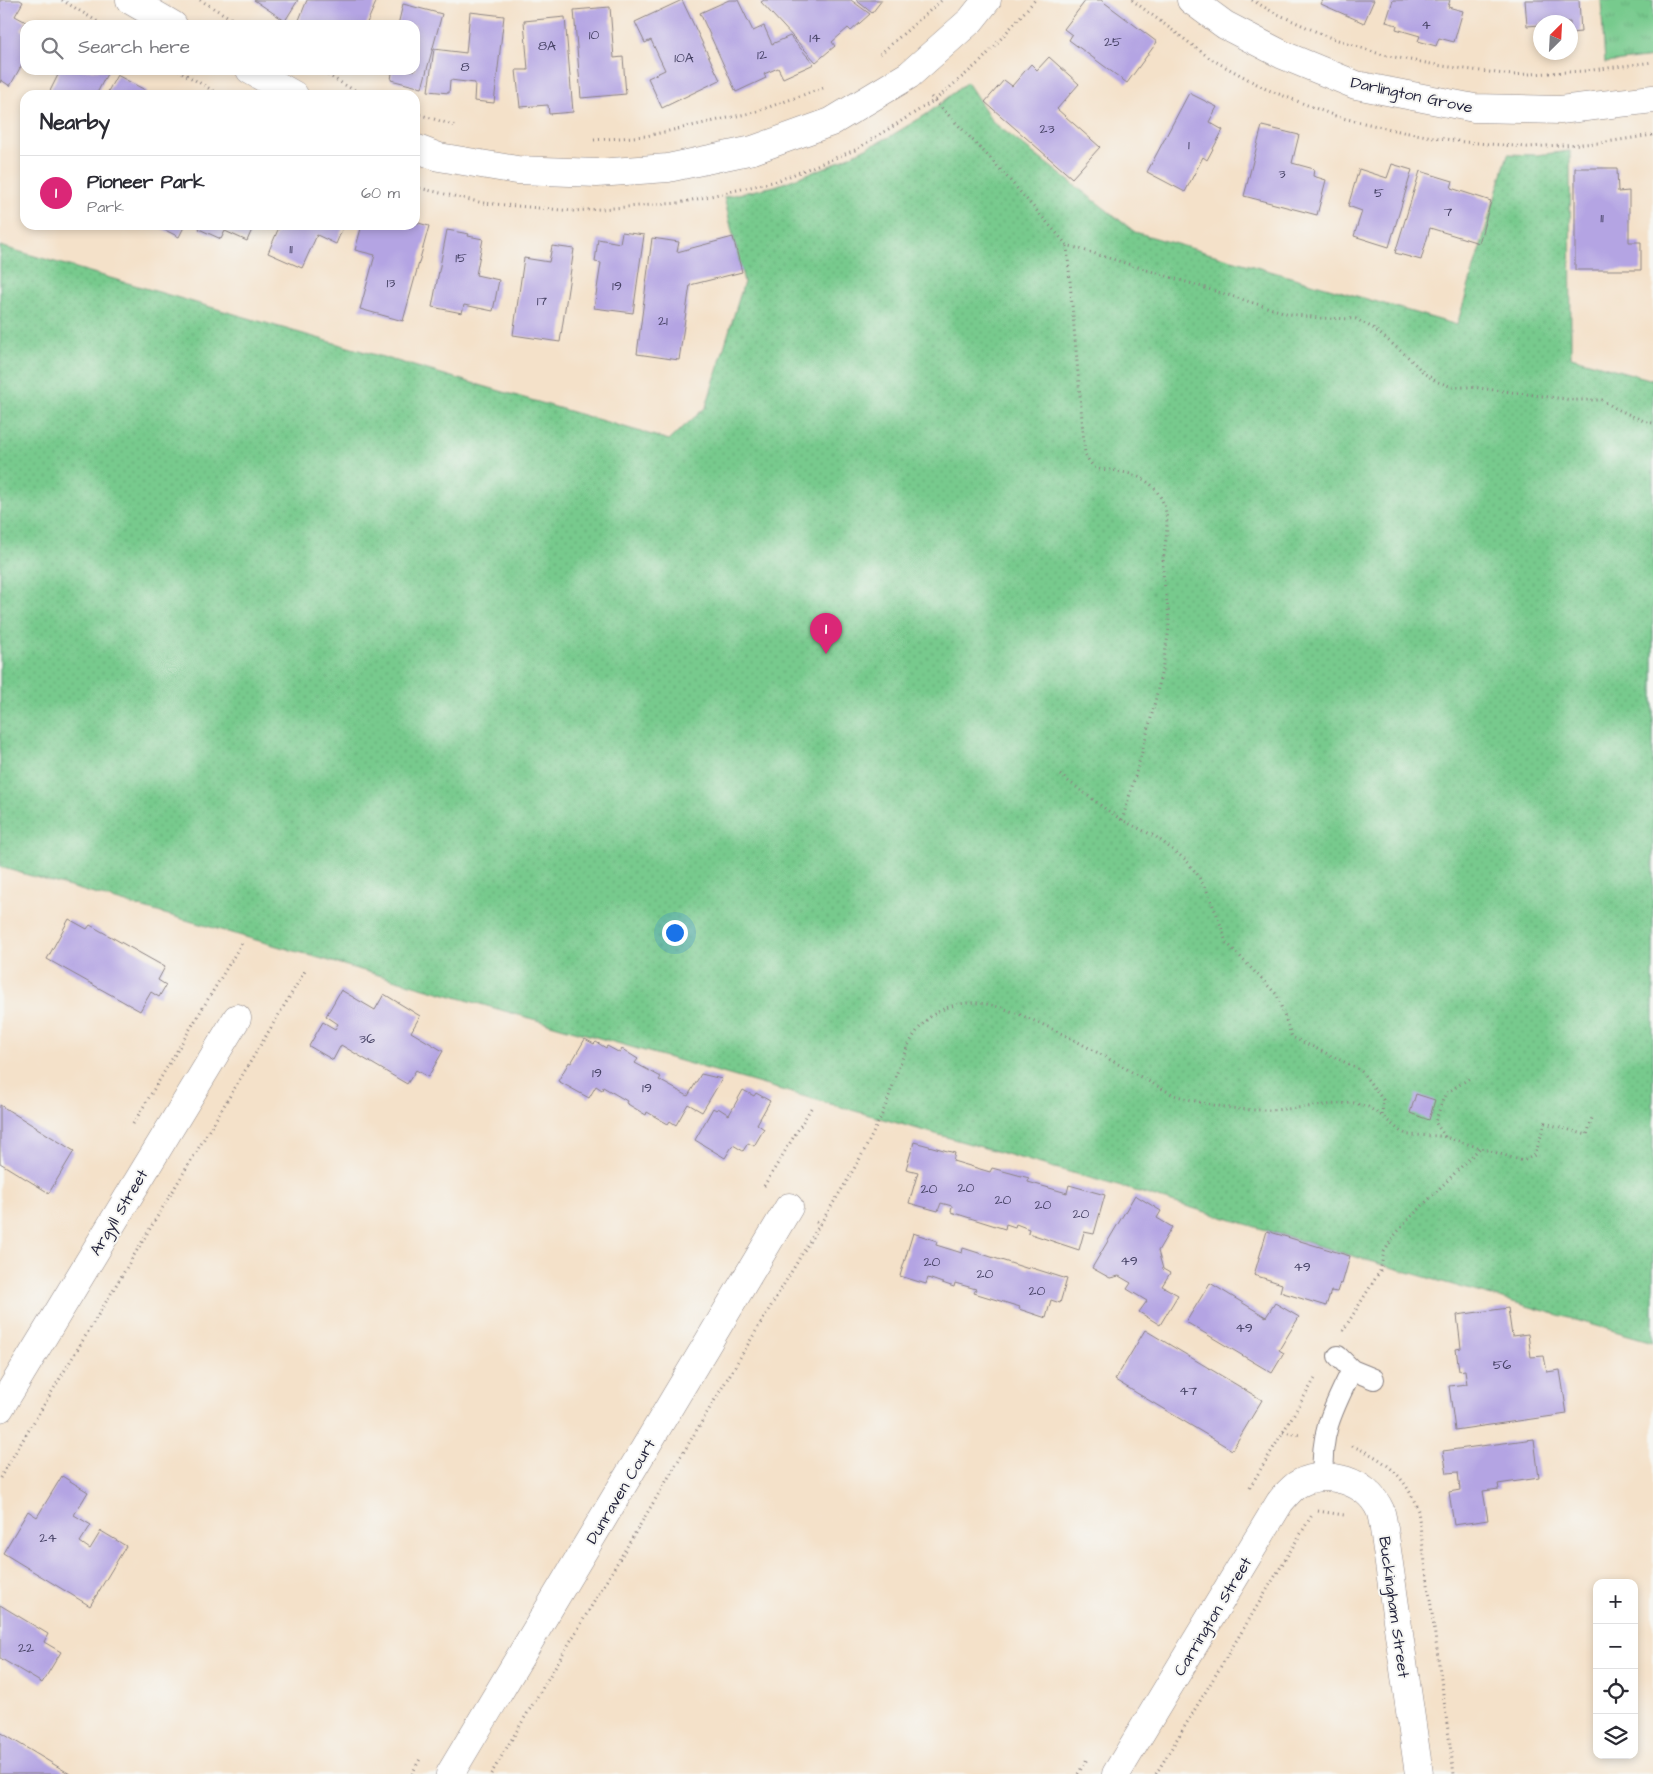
<!DOCTYPE html>
<meta charset="utf-8">
<style>
body{margin:0;font-family:"Architects Daughter",sans-serif;background:#f7f7f7;color:#2b2b33}
.controls{position:absolute;right:15px;bottom:15px;display:grid;overflow:hidden;border-radius:10px;box-shadow:0 2px 8px #0003}
.controls button{width:45px;height:45px;display:grid;place-items:center;padding:0;border:0;border-bottom:1px solid #e1e1e2;background:#fff;color:#2b2b33;font:25px sans-serif}
.compass{position:absolute;left:1533px;top:15px;width:45px;height:45px;border-radius:50%;background:#fff;box-shadow:0 2px 8px #0003;rotate:24deg}
.you{position:absolute;left:674px;top:932px;width:18px;height:18px;margin:-12px;border:4px solid #fff;border-radius:50%;background:#1a73e8;box-shadow:0 0 0 8px #1a73e833}
.badge{display:grid;place-items:center;width:32px;height:32px;border-radius:50%;background:#db2777;color:#fff;font-size:16px;font-weight:700}
.pin{position:absolute;translate:-50% -41px;filter:drop-shadow(0 1px 2px #0008)}
.pin::after{content:'';position:absolute;top:26px;width:18px;height:15px;background:inherit;clip-path:polygon(0 0,100% 0,50% 100%)}
.list{margin:0;padding:0;list-style:none}
h2{display:flex;justify-content:space-between;align-items:center;height:65px;margin:0;padding:0 20px;font-size:21px}
h2 small{font-size:16px;font-weight:400;color:#7c7c81}
.list li{display:grid;grid-template-columns:32px 1fr auto;gap:15px;align-items:center;box-sizing:border-box;height:75px;padding:0 20px;border-top:1px solid #e1e1e2}
.list b{display:block;font-size:19px;white-space:nowrap}
.list p{margin:0;font-size:16px;white-space:nowrap;color:#7c7c81}
.list em{font-size:16px;font-style:normal;color:#7c7c81}
.icon{flex:none;width:28px;height:28px;fill:none;stroke:currentColor;stroke-width:2;stroke-linecap:round;stroke-linejoin:round}
.map{position:relative;flex:none;width:1653px;height:1774px;overflow:hidden}
.search{position:absolute;background:#fff;box-shadow:0 2px 8px #0003;left:20px;top:20px;width:400px;height:55px;display:flex;align-items:center;gap:12px;box-sizing:border-box;padding:0 18px;border-radius:15px;color:#7c7c81;font-size:19px}
.panel{position:absolute;background:#fff;box-shadow:0 2px 8px #0003;left:20px;top:90px;width:400px;height:140px;border-radius:15px}
.map>svg:first-child{display:block}
.grass{fill:url(#grass-tufts);stroke:#4c7664}
.park{fill:url(#park-dots);stroke:#4c7664}
.building{fill:#b4a4e3}
.lines{fill:none;stroke-linecap:round;stroke-linejoin:round}
.service-casing{stroke:#8b8282;stroke-width:22}
.minor-casing{stroke:#8b8282;stroke-width:29}
.path{stroke:#8b8282;stroke-width:3;stroke-dasharray:1 4;stroke-linecap:butt}
.service{stroke:#fff;stroke-width:20}
.minor{stroke:#fff;stroke-width:28}
.labels{text-anchor:middle;stroke-width:4;stroke-linejoin:round;paint-order:stroke}
.number-label{font-size:14px;fill:#464265}
.street-label{font-size:16px;fill:#22223b;stroke:#f6f6f2}
</style>
<div class="map">
<svg width="1653" height="1774" viewBox="0 0 1653 1774">
<defs>
<pattern id="grass-tufts" width="24" height="20" patternUnits="userSpaceOnUse" patternTransform="scale(1.25)"><rect width="24" height="20" fill="#77ca8d"/><path d="M3 7l-1-3M5 7V3M7 7l1-3M15 17l-1-3M17 17v-4M19 17l1-3" fill="none" stroke="#67ad7b"/></pattern>
<pattern id="park-dots" width="8" height="8" patternUnits="userSpaceOnUse" patternTransform="scale(1.25)"><rect width="8" height="8" fill="#77ca8d"/><path d="M2 2h.1M6 6h.1" fill="none" stroke="#67ad7b" stroke-width="1.8" stroke-linecap="round"/></pattern>
</defs>
<rect width="100%" height="100%" fill="#f6f6f2"/>
<filter id="ink" filterUnits="userSpaceOnUse"><feTurbulence type="fractalNoise" baseFrequency=".02" numOctaves="2"/><feDisplacementMap in="SourceGraphic" scale="10" xChannelSelector="R" yChannelSelector="G"/><feConvolveMatrix kernelMatrix="1 2 1 2 8 2 1 2 1" color-interpolation-filters="sRGB"/></filter>
<filter id="wash" filterUnits="userSpaceOnUse"><feTurbulence type="fractalNoise" baseFrequency=".0096" numOctaves="4" result="noise"/><feDisplacementMap in="SourceGraphic" scale="20" xChannelSelector="R" yChannelSelector="G"/><feGaussianBlur stdDeviation="1.12" result="paint"/><feColorMatrix in="noise" values="0 0 0 0 0 0 0 0 0 0 0 0 0 0 0 0 0 1.4 0 .05"/><feComposite in="paint" operator="in"/></filter>
<g filter="url(#wash)">
<rect width="100%" height="100%" fill="#f4e1c9"/>
<path class="grass" d="M 1601,0 L 1653,0 L 1653,57 L 1605,63 Z"/>
<path class="park" d="M 967,82 L 993,122 L 1135,232 L 1457,325 L 1508,154 L 1536,155 L 1570,151 L 1571,357 L 1653,380 L 1653,1342 L 1383,1265 L 1132,1190 L 0,867 L 0,246 L 669,440 L 706,407 L 744,282 L 724,197 L 775,186 L 829,166 L 889,137 L 927,114 Z"/>
<g id="blocks">
<g class="building">
<path d="M 0,0 L 20,0 L 23,2 L 15,16 L 26,22 L 21,30 L 25,32 L 25,59 L 10,86 L 1,80 L 0,83 Z"/>
<path d="M 254,0 L 298,0 L 285,21 Z"/>
<path d="M 307,0 L 377,0 L 366,25 L 297,25 Z"/>
<path d="M 682,0 L 720,80 L 662,108 L 648,78 L 665,70 L 651,40 L 645,43 L 635,22 Z"/>
<path d="M 729,0 L 738,0 L 753,31 L 764,26 L 772,44 L 790,36 L 814,64 L 783,78 L 778,68 L 764,74 L 766,78 L 736,92 L 700,13 Z"/>
<path d="M 764,0 L 851,0 L 870,14 L 851,31 L 848,28 L 832,42 L 835,46 L 816,62 L 761,2 Z"/>
<path d="M 856,0 L 882,0 L 872,13 Z"/>
<path d="M 1086,0 L 1101,0 L 1157,42 L 1127,83 L 1069,40 L 1072,35 L 1064,29 Z"/>
<path d="M 1323,0 L 1374,0 L 1364,23 L 1321,4 Z"/>
<path d="M 1393,0 L 1450,0 L 1448,7 L 1463,11 L 1454,42 L 1439,38 L 1436,46 L 1418,41 L 1420,36 L 1396,29 L 1397,25 L 1386,22 Z"/>
<path d="M 1525,0 L 1579,0 L 1581,32 L 1570,33 L 1570,22 L 1540,22 L 1540,25 L 1527,26 Z"/>
<path d="M 403,4 L 442,14 L 422,88 L 391,80 L 392,73 L 382,71 L 415,70 L 415,25 L 398,25 Z"/>
<path d="M 610,7 L 614,58 L 623,57 L 626,94 L 581,98 L 574,10 Z"/>
<path d="M 470,12 L 504,16 L 494,103 L 474,101 L 475,83 L 450,80 L 449,93 L 428,91 L 434,49 L 466,53 Z"/>
<path d="M 565,17 L 573,112 L 549,114 L 548,105 L 520,107 L 516,70 L 528,70 L 524,21 Z"/>
<path d="M 1049,57 L 1079,84 L 1057,109 L 1100,147 L 1072,178 L 985,102 L 1004,80 L 1012,86 L 1031,64 L 1037,70 Z"/>
<path d="M 53,70 L 109,70 L 96,95 L 48,95 L 59,73 Z"/>
<path d="M 117,75 L 147,91 L 144,95 L 106,95 Z"/>
<path d="M 1189,93 L 1217,107 L 1209,122 L 1223,130 L 1207,160 L 1203,157 L 1185,192 L 1147,172 Z"/>
<path d="M 1262,126 L 1299,135 L 1292,163 L 1314,169 L 1313,176 L 1326,180 L 1317,215 L 1244,196 Z"/>
<path d="M 1392,164 L 1412,170 L 1389,247 L 1354,236 L 1362,211 L 1348,206 L 1359,169 L 1387,178 Z"/>
<path d="M 1575,168 L 1617,168 L 1618,192 L 1629,191 L 1629,242 L 1641,242 L 1641,270 L 1575,270 Z"/>
<path d="M 1420,171 L 1453,181 L 1451,188 L 1491,201 L 1479,243 L 1430,228 L 1421,260 L 1395,253 Z"/>
<path d="M 415,222 L 429,226 L 403,321 L 360,309 L 375,255 L 355,250 L 362,225 L 415,225 Z"/>
<path d="M 155,225 L 185,225 L 179,237 Z"/>
<path d="M 201,225 L 254,225 L 247,241 L 225,231 L 221,239 L 199,229 Z"/>
<path d="M 280,225 L 344,225 L 336,244 L 317,235 L 302,268 L 268,253 Z"/>
<path d="M 447,230 L 469,234 L 468,236 L 483,239 L 476,275 L 499,280 L 493,311 L 464,305 L 462,313 L 432,307 Z"/>
<path d="M 622,232 L 644,235 L 633,313 L 594,308 L 601,263 L 595,262 L 598,239 L 620,243 Z"/>
<path d="M 733,237 L 742,272 L 690,285 L 679,360 L 637,354 L 652,238 L 679,242 L 677,252 Z"/>
<path d="M 552,246 L 574,249 L 560,342 L 513,335 L 524,258 L 549,262 Z"/>
<path d="M 69,919 L 87,929 L 90,925 L 165,967 L 158,980 L 166,985 L 159,997 L 151,992 L 140,1011 L 47,959 Z"/>
<path d="M 341,990 L 375,1010 L 384,994 L 420,1016 L 411,1032 L 443,1051 L 428,1077 L 416,1070 L 407,1084 L 341,1045 L 333,1060 L 309,1046 L 323,1022 L 335,1029 L 338,1024 L 326,1016 Z"/>
<path d="M 585,1039 L 594,1044 L 596,1042 L 606,1048 L 607,1046 L 620,1053 L 622,1049 L 638,1059 L 635,1063 L 661,1077 L 659,1080 L 688,1096 L 701,1074 L 722,1079 L 702,1112 L 688,1104 L 676,1125 L 670,1121 L 668,1124 L 647,1112 L 646,1115 L 626,1103 L 627,1101 L 603,1087 L 602,1090 L 596,1086 L 589,1098 L 558,1081 L 569,1062 L 571,1063 Z"/>
<path d="M 743,1090 L 754,1096 L 756,1093 L 770,1101 L 757,1124 L 764,1129 L 754,1146 L 748,1143 L 743,1151 L 733,1145 L 725,1158 L 695,1140 L 713,1108 L 716,1110 L 718,1108 L 729,1115 Z"/>
<path d="M 1416,1094 L 1435,1100 L 1429,1120 L 1410,1113 Z"/>
<path d="M 0,1105 L 74,1151 L 49,1193 L 0,1163 Z"/>
<path d="M 914,1142 L 955,1153 L 953,1161 L 990,1172 L 992,1168 L 1029,1178 L 1028,1182 L 1067,1193 L 1069,1185 L 1105,1195 L 1094,1234 L 1084,1232 L 1079,1250 L 1028,1233 L 1029,1229 L 1016,1224 L 1015,1227 L 1006,1224 L 1005,1229 L 951,1212 L 952,1206 L 941,1203 L 938,1211 L 909,1203 L 918,1172 L 906,1169 Z"/>
<path d="M 1135,1195 L 1161,1211 L 1157,1218 L 1172,1227 L 1158,1251 L 1163,1269 L 1170,1273 L 1162,1286 L 1178,1295 L 1160,1325 L 1139,1312 L 1147,1301 L 1127,1289 L 1131,1283 L 1119,1276 L 1110,1278 L 1092,1268 Z"/>
<path d="M 1267,1231 L 1350,1256 L 1342,1284 L 1340,1283 L 1337,1292 L 1331,1291 L 1326,1306 L 1280,1292 L 1282,1284 L 1254,1275 Z"/>
<path d="M 913,1233 L 937,1241 L 936,1245 L 962,1253 L 963,1248 L 1029,1269 L 1029,1267 L 1067,1279 L 1060,1303 L 1051,1300 L 1046,1318 L 1019,1309 L 1020,1307 L 974,1293 L 976,1289 L 955,1283 L 954,1287 L 928,1278 L 926,1284 L 900,1276 Z"/>
<path d="M 1210,1283 L 1266,1317 L 1275,1303 L 1299,1317 L 1279,1350 L 1284,1353 L 1272,1373 L 1186,1322 Z"/>
<path d="M 1508,1308 L 1512,1336 L 1528,1334 L 1531,1357 L 1544,1356 L 1547,1372 L 1560,1370 L 1567,1414 L 1455,1430 L 1449,1386 L 1467,1384 L 1465,1370 L 1459,1371 L 1456,1349 L 1461,1348 L 1457,1315 Z"/>
<path d="M 1145,1330 L 1262,1400 L 1232,1450 L 1115,1380 Z"/>
<path d="M 1534,1439 L 1539,1478 L 1498,1484 L 1499,1489 L 1483,1491 L 1488,1520 L 1454,1525 L 1449,1492 L 1460,1490 L 1458,1472 L 1447,1473 L 1443,1451 Z"/>
<path d="M 62,1476 L 88,1492 L 74,1515 L 91,1525 L 80,1542 L 90,1549 L 101,1531 L 126,1546 L 90,1606 L 3,1553 L 28,1511 L 37,1517 Z"/>
<path d="M 0,1605 L 48,1634 L 44,1642 L 61,1652 L 42,1683 L 0,1658 Z"/>
<path d="M 0,1732 L 70,1774 L 0,1774 Z"/>
</g>
</g>
</g>
<g filter="url(#ink)">
<use href="#blocks" fill-opacity="0" stroke="#8b8282" stroke-width="1"/>
<g class="lines">
<defs>
<g id="service">
<path d="M 1338,1356 L 1352,1370 L 1374,1379"/>
<path d="M 1323,1477 C 1320,1432 1333,1409 1352,1370"/>
</g>
<g id="minor">
<path d="M 130,0 L 173,25"/>
<path d="M 1191,0 L 1225,25 L 1283,55 L 1356,85 L 1474,108 L 1560,110 L 1653,99"/>
<path d="M 250,70 L 294,95"/>
<path d="M 415,148 L 439,157 L 517,170 L 597,173 L 668,168 L 753,150 L 831,122 L 909,75 L 971,20 L 987,0"/>
<path d="M 0,1408 L 237,1018"/>
<path d="M 450,1774 L 789,1207"/>
<path d="M 1116,1774 L 1280,1502 C 1286,1495 1292,1487 1300,1483 C 1327,1469 1367,1481 1380,1510 C 1382,1515 1383,1523 1384,1529 L 1419,1774"/>
</g>
</defs>
<use href="#service" class="service-casing"/>
<use href="#minor" class="minor-casing"/>
<g class="path">
<path d="M 62,0 L 103,25"/>
<path d="M 200,0 L 242,25"/>
<path d="M 1132,0 L 1211,59 L 1266,89 L 1338,117 L 1403,132 L 1464,142 L 1527,147 L 1599,143 L 1653,135"/>
<path d="M 1252,0 L 1271,11 L 1326,36 L 1383,55 L 1442,66 L 1512,75 L 1585,71 L 1653,62"/>
<path d="M 880,54 L 942,0"/>
<path d="M 178,70 L 220,95"/>
<path d="M 319,70 L 352,89 L 368,95"/>
<path d="M 931,97 L 990,158 L 1067,245 L 1289,314 L 1319,318 L 1356,319 L 1373,328 L 1408,357 L 1425,374 L 1438,382 L 1452,387 L 1471,387 L 1573,400 L 1602,400 L 1615,408 L 1646,422 L 1653,423"/>
<path d="M 415,113 L 456,126"/>
<path d="M 594,140 L 646,136 L 755,112 L 823,88"/>
<path d="M 415,187 L 483,203 L 573,211 L 679,203 L 777,181 L 855,150 L 935,100 L 981,61 L 1035,0"/>
<path d="M 1067,246 L 1085,454 C 1088,459 1091,466 1097,468 C 1101,470 1107,470 1112,470 C 1129,473 1148,477 1158,493 C 1173,515 1165,539 1163,563 C 1162,588 1172,611 1168,635 C 1159,696 1140,761 1122,820"/>
<path d="M 1060,775 L 1107,810 L 1122,820 L 1156,837 L 1186,860 L 1197,874 L 1207,891 L 1219,920 L 1226,942 L 1277,995 L 1292,1037 L 1355,1067 L 1362,1072 L 1383,1100 L 1382,1116"/>
<path d="M 133,1124 L 243,941"/>
<path d="M 1445,1137 L 1435,1122 L 1445,1094 L 1470,1078"/>
<path d="M 764,1186 L 813,1105"/>
<path d="M 816,1222 L 820,1224 C 843,1188 866,1151 883,1112 C 894,1086 899,1058 915,1034 C 929,1012 953,1001 979,1003 C 997,1005 1014,1012 1030,1019 C 1080,1040 1126,1070 1174,1095 C 1200,1103 1227,1109 1254,1110 C 1286,1111 1321,1104 1354,1103 L 1368,1107 L 1382,1116 L 1400,1131 L 1408,1135 L 1442,1136 L 1523,1161 L 1535,1155 L 1545,1123 L 1587,1135 L 1592,1118"/>
<path d="M 1343,1331 L 1380,1271 L 1384,1252 L 1394,1236 L 1407,1221 L 1480,1148"/>
<path d="M 1283,1432 L 1300,1435"/>
<path d="M 1352,1446 C 1384,1458 1407,1477 1418,1511 L 1454,1774"/>
<path d="M 0,1478 L 305,971"/>
<path d="M 1250,1487 L 1316,1377"/>
<path d="M 1318,1511 L 1344,1515"/>
<path d="M 412,1774 L 421,1757"/>
<path d="M 491,1774 L 820,1224"/>
<path d="M 1078,1774 L 1087,1759"/>
<path d="M 1156,1774 L 1312,1515"/>
</g>
<use href="#service" class="service"/>
<use href="#minor" class="minor"/>
</g>
</g>
<g class="labels">
<g class="number-label">
<text x="1426" y="29">4</text>
<text x="594" y="39">10</text>
<text x="815" y="42">14</text>
<text x="1113" y="46">25</text>
<text x="547" y="50">8A</text>
<text x="762" y="59">12</text>
<text x="684" y="62">10A</text>
<text x="465" y="71">8</text>
<text x="1047" y="133">23</text>
<text x="1189" y="149">1</text>
<text x="1282" y="178">3</text>
<text x="1379" y="197">5</text>
<text x="1448" y="216">7</text>
<text x="1602" y="222">11</text>
<text x="291" y="253">11</text>
<text x="461" y="262">15</text>
<text x="391" y="287">13</text>
<text x="617" y="290">19</text>
<text x="542" y="305">17</text>
<text x="663" y="325">21</text>
<text x="367" y="1043">36</text>
<text x="597" y="1077">19</text>
<text x="647" y="1092">19</text>
<text x="966" y="1192">20</text>
<text x="929" y="1193">20</text>
<text x="1003" y="1204">20</text>
<text x="1043" y="1209">20</text>
<text x="1081" y="1218">20</text>
<text x="1129" y="1265">49</text>
<text x="932" y="1266">20</text>
<text x="1302" y="1271">49</text>
<text x="985" y="1278">20</text>
<text x="1037" y="1295">20</text>
<text x="1244" y="1332">49</text>
<text x="1502" y="1369">56</text>
<text x="1188" y="1395">47</text>
<text x="48" y="1542">24</text>
<text x="26" y="1652">22</text>
</g>
<g class="street-label">
<text transform="translate(1412 94) rotate(12)" y="6">Darlington Grove</text>
<text transform="translate(118 1212) rotate(-59)" y="6">Argyll Street</text>
<text transform="translate(620 1491) rotate(-59)" y="6">Dunraven Court</text>
<text transform="translate(1395 1607) rotate(82)" y="6">Buckingham Street</text>
<text transform="translate(1212 1616) rotate(-59)" y="6">Carrington Street</text>
</g>
</g>
</svg>
<div class="controls">
<button>+</button>
<button>−</button>
<button><svg class="icon" aria-label="locate" viewBox="0 0 24 24"><circle cx="12" cy="12" r="6"/><path d="M12 2v4M12 18v4M2 12h4M18 12h4"/></svg></button>
<button><svg class="icon" aria-label="layers" viewBox="0 0 24 24"><path d="M12 4l9 5-9 5-9-5zM3 14l9 5 9-5"/></svg></button>
</div>
<svg class="compass" viewBox="-18 -18 36 36"><path d="M0-13l5 13h-10z" fill="#e53935"/><path d="M0 13l5-13h-10z" fill="#7c7c81"/></svg>
<div class="you"></div>
<div class="pin badge" style="left:826px;top:654px">1</div>
<div class="search"><svg class="icon" aria-label="search" viewBox="0 0 24 24"><circle cx="10" cy="10" r="6"/><path d="M15 15l6 6"/></svg>Search here</div>
<section class="panel">
<h2>Nearby<small></small></h2>
<ul class="list">
<li><span class="badge">1</span><div><b>Pioneer Park</b><p>Park</p></div><em>60 m</em></li>
</ul>
</section>
</div>
